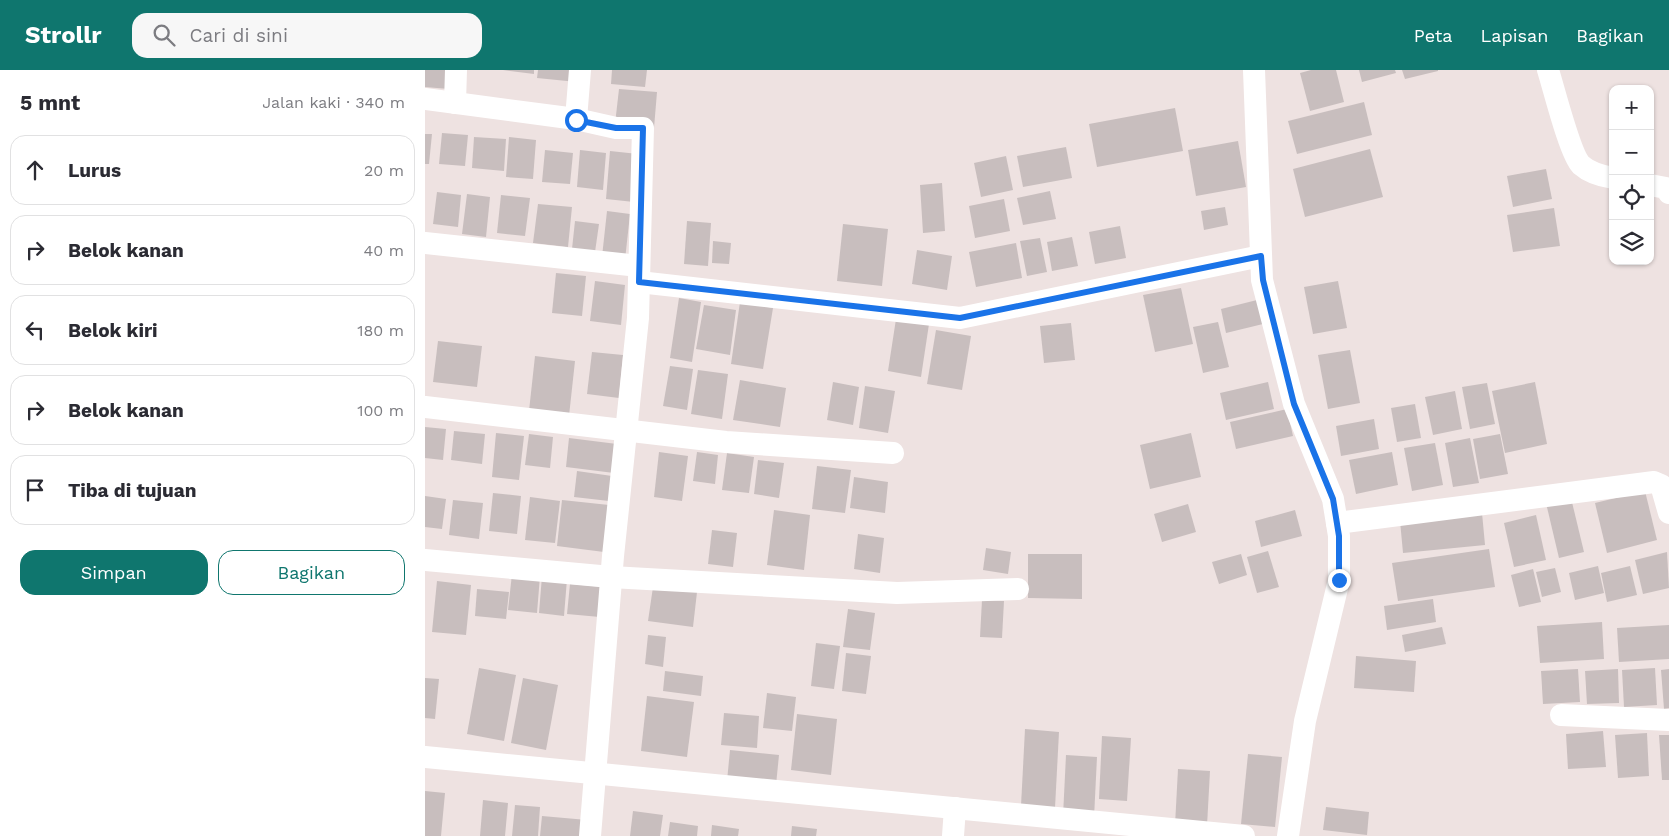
<!DOCTYPE html>
<html lang="id">
<meta charset="utf-8">
<style>
body{margin:0;font-family:"Work Sans",sans-serif;background:#f7f7f7;color:#2b2b33}
.controls{position:absolute;right:15px;top:15px;display:grid;overflow:hidden;border-radius:10px;box-shadow:0 1px 4px #0004}
.controls button{width:45px;height:45px;display:grid;place-items:center;padding:0;border:0;border-bottom:1px solid #e1e1e2;background:#fff;color:#2b2b33;font:25px sans-serif}
.stop{position:absolute;width:15px;height:15px;margin:-11px;border:4px solid #1a73e8;border-radius:50%;background:#fff}
.stop.end{background:#1a73e8;border-color:#fff;box-shadow:0 1px 5px #0008}
.list{margin:0;padding:0;list-style:none}
h2{display:flex;justify-content:space-between;align-items:center;height:65px;margin:0;padding:0 20px;font-size:21px}
h2 small{font-size:16px;font-weight:400;color:#7c7c81}
.list li{display:grid;grid-template-columns:32px 1fr auto;gap:15px;align-items:center;box-sizing:border-box;height:70px;margin:0 10px 10px;padding:0 10px;border:1px solid #e1e1e2;border-radius:15px}
.list b{display:block;font-size:19px;white-space:nowrap}
.list em{font-size:16px;font-style:normal;color:#7c7c81}
.actions{display:flex;gap:10px;padding:15px 20px}
.actions a{flex:1;padding:11px 0;border:1px solid #0f766e;border-radius:15px;text-align:center;font-size:18px;color:#0f766e}
.actions .main{background:#0f766e;color:#fff}
.icon{flex:none;width:28px;height:28px;fill:none;stroke:currentColor;stroke-width:2;stroke-linecap:round;stroke-linejoin:round}
.map{position:relative;flex:none;width:1244px;height:766px;overflow:hidden}
header{display:flex;align-items:center;gap:30px;box-sizing:border-box;height:70px;padding:0 25px;background:#0f766e;color:#fff}
header strong{font-size:24px}
nav{display:flex;gap:28px;margin-inline-start:auto;font-size:18px}
.search{width:350px;height:45px;background:#f7f7f7;display:flex;align-items:center;gap:12px;box-sizing:border-box;padding:0 18px;border-radius:15px;color:#7c7c81;font-size:19px}
main{display:flex}
aside{flex:1;background:#fff}
.map>svg:first-child{display:block}
.building{fill:#c8bebe}
.lines{fill:none;stroke-linecap:round;stroke-linejoin:round}
.street{stroke:#fff;stroke-width:22}
.route{stroke:#1a73e8;stroke-width:6}
</style>
<header>
<strong>Strollr</strong>
<div class="search"><svg class="icon" aria-label="search" viewBox="0 0 24 24"><circle cx="10" cy="10" r="6"/><path d="M15 15l6 6"/></svg>Cari di sini</div>
<nav><a>Peta</a><a>Lapisan</a><a>Bagikan</a></nav>
</header>
<main>
<aside>
<h2>5 mnt<small>Jalan kaki · 340 m</small></h2>
<ul class="list">
<li><svg class="icon" aria-label="ahead" viewBox="0 0 24 24"><path d="M12 20V5M6 11l6-6 6 6"/></svg><div><b>Lurus</b></div><em>20 m</em></li>
<li><svg class="icon" aria-label="right" viewBox="0 0 24 24"><path d="M7 20v-9h11M14 6l5 5-5 5"/></svg><div><b>Belok kanan</b></div><em>40 m</em></li>
<li><svg class="icon" aria-label="left" viewBox="0 0 24 24"><path d="M17 20v-9H6M10 6l-5 5 5 5"/></svg><div><b>Belok kiri</b></div><em>180 m</em></li>
<li><svg class="icon" aria-label="right" viewBox="0 0 24 24"><path d="M7 20v-9h11M14 6l5 5-5 5"/></svg><div><b>Belok kanan</b></div><em>100 m</em></li>
<li><svg class="icon" aria-label="arrive" viewBox="0 0 24 24"><path d="M6 21V4h12l-3 4 3 4H6"/></svg><div><b>Tiba di tujuan</b></div></li>
</ul>
<div class="actions"><a class="main">Simpan</a><a>Bagikan</a></div>
</aside>
<div class="map">
<svg width="1244" height="766" viewBox="0 0 1244 766">
<rect width="100%" height="100%" fill="#eee2e1"/>
<g class="building">
<path d="M 0,0 L 25,0 L 24,19 L 0,17 Z"/>
<path d="M 78,0 L 109,0 L 109,4 Z"/>
<path d="M 113,0 L 153,0 L 152,12 L 112,8 Z"/>
<path d="M 187,0 L 222,0 L 220,17 L 186,14 Z"/>
<path d="M 886,0 L 911,0 L 919,32 L 885,41 L 875,3 Z"/>
<path d="M 934,0 L 970,0 L 971,3 L 937,12 Z"/>
<path d="M 977,0 L 1013,0 L 1013,1 L 980,9 Z"/>
<path d="M 194,19 L 232,22 L 229,58 L 190,54 Z"/>
<path d="M 939,32 L 947,65 L 872,84 L 863,51 Z"/>
<path d="M 750,38 L 758,81 L 672,97 L 664,54 Z"/>
<path d="M 17,63 L 43,65 L 40,96 L 14,94 Z"/>
<path d="M 0,64 L 7,64 L 4,94 L 0,94 Z"/>
<path d="M 49,67 L 81,69 L 79,101 L 47,98 Z"/>
<path d="M 84,67 L 111,70 L 108,109 L 81,107 Z"/>
<path d="M 813,71 L 821,117 L 771,126 L 763,80 Z"/>
<path d="M 641,77 L 647,108 L 598,117 L 592,86 Z"/>
<path d="M 945,79 L 958,127 L 880,147 L 868,99 Z"/>
<path d="M 120,80 L 148,83 L 145,114 L 117,112 Z"/>
<path d="M 155,80 L 181,83 L 178,120 L 152,117 Z"/>
<path d="M 185,81 L 213,84 L 209,132 L 181,129 Z"/>
<path d="M 581,86 L 588,120 L 556,127 L 549,93 Z"/>
<path d="M 1121,99 L 1127,129 L 1088,137 L 1082,106 Z"/>
<path d="M 517,113 L 520,161 L 498,163 L 495,115 Z"/>
<path d="M 625,121 L 631,149 L 598,155 L 592,128 Z"/>
<path d="M 12,122 L 36,125 L 33,157 L 8,154 Z"/>
<path d="M 42,124 L 65,127 L 61,167 L 37,164 Z"/>
<path d="M 76,125 L 105,128 L 100,166 L 72,163 Z"/>
<path d="M 579,129 L 585,161 L 550,168 L 544,136 Z"/>
<path d="M 113,134 L 147,137 L 143,177 L 108,173 Z"/>
<path d="M 800,137 L 803,155 L 779,160 L 776,141 Z"/>
<path d="M 1129,138 L 1135,176 L 1088,182 L 1082,145 Z"/>
<path d="M 182,141 L 205,144 L 200,190 L 177,187 Z"/>
<path d="M 150,151 L 174,154 L 170,182 L 147,179 Z"/>
<path d="M 262,151 L 286,153 L 283,196 L 259,194 Z"/>
<path d="M 418,154 L 463,159 L 457,216 L 412,211 Z"/>
<path d="M 695,156 L 701,188 L 670,194 L 664,162 Z"/>
<path d="M 647,167 L 653,196 L 627,201 L 622,172 Z"/>
<path d="M 615,168 L 622,202 L 602,206 L 595,171 Z"/>
<path d="M 288,171 L 306,173 L 304,194 L 287,193 Z"/>
<path d="M 591,173 L 597,208 L 551,217 L 544,182 Z"/>
<path d="M 492,180 L 527,186 L 522,220 L 487,214 Z"/>
<path d="M 131,203 L 161,206 L 157,246 L 127,243 Z"/>
<path d="M 170,211 L 200,215 L 196,255 L 165,251 Z"/>
<path d="M 913,211 L 922,258 L 888,264 L 879,217 Z"/>
<path d="M 756,218 L 768,274 L 730,282 L 718,225 Z"/>
<path d="M 254,228 L 276,232 L 267,292 L 245,288 Z"/>
<path d="M 832,230 L 838,254 L 801,263 L 796,239 Z"/>
<path d="M 315,232 L 348,238 L 338,299 L 306,294 Z"/>
<path d="M 279,235 L 311,240 L 305,285 L 271,279 Z"/>
<path d="M 471,249 L 504,254 L 496,307 L 463,301 Z"/>
<path d="M 793,252 L 804,297 L 778,303 L 768,257 Z"/>
<path d="M 646,253 L 650,290 L 619,293 L 615,256 Z"/>
<path d="M 511,260 L 546,266 L 537,320 L 502,314 Z"/>
<path d="M 13,271 L 57,276 L 52,317 L 8,312 Z"/>
<path d="M 925,280 L 935,333 L 903,339 L 893,285 Z"/>
<path d="M 167,282 L 198,285 L 194,328 L 162,324 Z"/>
<path d="M 110,286 L 150,291 L 144,346 L 104,341 Z"/>
<path d="M 245,296 L 268,299 L 262,340 L 238,336 Z"/>
<path d="M 273,300 L 303,304 L 297,349 L 266,344 Z"/>
<path d="M 315,310 L 361,318 L 355,357 L 308,350 Z"/>
<path d="M 408,312 L 434,317 L 428,355 L 402,350 Z"/>
<path d="M 843,312 L 849,339 L 801,350 L 795,323 Z"/>
<path d="M 1110,312 L 1122,374 L 1080,383 L 1067,321 Z"/>
<path d="M 1062,313 L 1070,354 L 1045,359 L 1037,317 Z"/>
<path d="M 440,316 L 470,321 L 463,363 L 434,358 Z"/>
<path d="M 1030,321 L 1037,359 L 1008,365 L 1000,327 Z"/>
<path d="M 990,334 L 996,368 L 972,372 L 966,338 Z"/>
<path d="M 862,339 L 868,366 L 811,379 L 805,352 Z"/>
<path d="M 949,349 L 954,379 L 916,386 L 911,356 Z"/>
<path d="M 0,357 L 21,359 L 18,390 L 0,388 Z"/>
<path d="M 29,361 L 60,364 L 57,394 L 26,390 Z"/>
<path d="M 71,363 L 99,366 L 94,410 L 67,407 Z"/>
<path d="M 766,363 L 776,407 L 725,419 L 715,375 Z"/>
<path d="M 104,364 L 128,367 L 125,398 L 100,395 Z"/>
<path d="M 1075,364 L 1083,404 L 1055,409 L 1048,369 Z"/>
<path d="M 144,368 L 192,374 L 189,403 L 141,397 Z"/>
<path d="M 1045,368 L 1054,413 L 1028,417 L 1020,373 Z"/>
<path d="M 1010,373 L 1018,415 L 987,421 L 979,378 Z"/>
<path d="M 234,382 L 263,386 L 257,431 L 229,427 Z"/>
<path d="M 272,382 L 293,385 L 290,414 L 268,411 Z"/>
<path d="M 967,382 L 973,415 L 931,424 L 924,390 Z"/>
<path d="M 302,383 L 329,387 L 324,423 L 297,420 Z"/>
<path d="M 333,390 L 359,393 L 354,428 L 329,424 Z"/>
<path d="M 392,396 L 426,400 L 420,443 L 387,439 Z"/>
<path d="M 152,401 L 187,406 L 184,431 L 149,427 Z"/>
<path d="M 429,407 L 463,412 L 460,443 L 425,438 Z"/>
<path d="M 1220,421 L 1232,470 L 1182,483 L 1170,433 Z"/>
<path d="M 68,423 L 96,426 L 92,464 L 64,461 Z"/>
<path d="M 0,426 L 21,429 L 17,459 L 0,457 Z"/>
<path d="M 105,427 L 135,431 L 130,473 L 100,470 Z"/>
<path d="M 1146,428 L 1159,482 L 1134,488 L 1121,433 Z"/>
<path d="M 28,430 L 58,433 L 54,469 L 24,465 Z"/>
<path d="M 137,430 L 184,435 L 179,482 L 132,476 Z"/>
<path d="M 763,434 L 771,462 L 737,472 L 729,444 Z"/>
<path d="M 349,440 L 385,445 L 379,500 L 342,495 Z"/>
<path d="M 870,440 L 877,466 L 836,477 L 830,451 Z"/>
<path d="M 1057,443 L 1060,475 L 978,483 L 975,451 Z"/>
<path d="M 1111,445 L 1121,490 L 1089,497 L 1079,453 Z"/>
<path d="M 287,460 L 312,463 L 308,497 L 283,494 Z"/>
<path d="M 433,464 L 459,468 L 455,503 L 429,499 Z"/>
<path d="M 561,478 L 586,482 L 583,504 L 558,500 Z"/>
<path d="M 1064,479 L 1070,517 L 973,531 L 967,493 Z"/>
<path d="M 843,481 L 854,517 L 832,523 L 822,487 Z"/>
<path d="M 1242,482 L 1244,518 L 1218,524 L 1210,490 Z"/>
<path d="M 603,484 L 657,484 L 657,529 L 603,528 Z"/>
<path d="M 816,484 L 822,505 L 794,514 L 787,492 Z"/>
<path d="M 1173,496 L 1179,523 L 1150,530 L 1144,503 Z"/>
<path d="M 1205,496 L 1212,525 L 1182,532 L 1176,503 Z"/>
<path d="M 1130,498 L 1136,522 L 1117,527 L 1111,502 Z"/>
<path d="M 1108,499 L 1116,532 L 1094,537 L 1086,505 Z"/>
<path d="M 87,504 L 115,506 L 112,543 L 83,540 Z"/>
<path d="M 117,506 L 142,509 L 139,546 L 114,543 Z"/>
<path d="M 12,511 L 46,515 L 41,565 L 7,562 Z"/>
<path d="M 145,514 L 178,517 L 175,547 L 142,544 Z"/>
<path d="M 228,517 L 272,522 L 268,557 L 223,551 Z"/>
<path d="M 52,519 L 84,522 L 81,549 L 50,546 Z"/>
<path d="M 1008,529 L 1011,552 L 962,560 L 959,536 Z"/>
<path d="M 557,530 L 579,531 L 577,568 L 555,567 Z"/>
<path d="M 423,539 L 450,543 L 445,580 L 418,577 Z"/>
<path d="M 1177,552 L 1179,589 L 1115,593 L 1112,556 Z"/>
<path d="M 1244,555 L 1244,589 L 1194,592 L 1192,558 Z"/>
<path d="M 1017,557 L 1021,574 L 980,582 L 977,565 Z"/>
<path d="M 223,565 L 241,567 L 238,597 L 220,594 Z"/>
<path d="M 391,573 L 415,576 L 409,619 L 386,616 Z"/>
<path d="M 421,583 L 446,586 L 441,624 L 417,621 Z"/>
<path d="M 931,586 L 991,591 L 989,622 L 929,618 Z"/>
<path d="M 54,598 L 91,605 L 79,671 L 42,664 Z"/>
<path d="M 1230,598 L 1232,635 L 1199,637 L 1197,600 Z"/>
<path d="M 1153,599 L 1155,632 L 1118,634 L 1116,601 Z"/>
<path d="M 1193,599 L 1194,633 L 1162,634 L 1160,601 Z"/>
<path d="M 1244,599 L 1244,638 L 1239,639 L 1236,600 Z"/>
<path d="M 240,601 L 278,606 L 276,626 L 238,621 Z"/>
<path d="M 0,608 L 14,609 L 10,649 L 0,648 Z"/>
<path d="M 98,608 L 133,615 L 121,680 L 86,673 Z"/>
<path d="M 342,623 L 371,627 L 367,661 L 338,658 Z"/>
<path d="M 222,626 L 269,632 L 262,687 L 216,681 Z"/>
<path d="M 299,643 L 334,646 L 332,678 L 296,675 Z"/>
<path d="M 372,644 L 412,649 L 406,705 L 366,700 Z"/>
<path d="M 600,659 L 634,662 L 630,738 L 596,736 Z"/>
<path d="M 1178,661 L 1181,697 L 1143,699 L 1141,664 Z"/>
<path d="M 1222,663 L 1224,706 L 1193,708 L 1190,665 Z"/>
<path d="M 1234,665 L 1244,665 L 1244,710 L 1237,710 Z"/>
<path d="M 677,666 L 706,668 L 702,731 L 674,729 Z"/>
<path d="M 305,680 L 354,685 L 351,715 L 302,711 Z"/>
<path d="M 823,684 L 857,687 L 850,757 L 816,754 Z"/>
<path d="M 641,685 L 672,687 L 669,748 L 638,746 Z"/>
<path d="M 753,699 L 785,701 L 782,756 L 750,755 Z"/>
<path d="M 0,721 L 20,723 L 16,766 L 0,766 Z"/>
<path d="M 58,730 L 83,733 L 80,766 L 55,766 Z"/>
<path d="M 90,735 L 115,737 L 113,766 L 87,766 Z"/>
<path d="M 901,737 L 944,742 L 942,765 L 898,760 Z"/>
<path d="M 208,741 L 238,745 L 235,766 L 205,766 Z"/>
<path d="M 117,746 L 162,750 L 161,766 L 115,766 Z"/>
<path d="M 245,752 L 273,756 L 272,766 L 243,766 Z"/>
<path d="M 287,755 L 314,759 L 313,766 L 286,766 Z"/>
<path d="M 367,756 L 392,759 L 391,766 L 366,766 Z"/>
</g>
<g class="lines">
<g class="street">
<path d="M 829,0 L 837,210 L 869,334 L 908,429 L 914,466 L 914,510 L 880,651 L 863,766"/>
<path d="M 1123,0 C 1129,19 1145,84 1156,95 C 1165,103 1176,106 1188,108"/>
<path d="M 0,29 L 151,49 L 191,58 L 218,58 L 213,248 L 188,486 L 165,766"/>
<path d="M 30,33 L 31,0"/>
<path d="M 151,49 L 155,0"/>
<path d="M 1225,115 L 1241,118 L 1244,123"/>
<path d="M 0,173 L 214,196"/>
<path d="M 214,212 L 535,248 L 836,186"/>
<path d="M 0,337 L 301,372 L 468,383"/>
<path d="M 912,453 L 1229,412 L 1236,415 L 1244,443"/>
<path d="M 0,490 L 186,507 L 472,523 L 593,519"/>
<path d="M 1136,645 L 1244,650"/>
<path d="M 0,687 L 819,766"/>
<path d="M 528,766 L 530,738"/>
</g>
</g>
<g class="lines">
<path class="route" d="M 151,50 L 191,58 L 218,58 L 214,212 L 535,248 L 836,186 L 838,210 L 869,334 L 908,429 L 914,466 L 914,510"/>
</g>
</svg>
<div class="controls">
<button>+</button>
<button>−</button>
<button><svg class="icon" aria-label="locate" viewBox="0 0 24 24"><circle cx="12" cy="12" r="6"/><path d="M12 2v4M12 18v4M2 12h4M18 12h4"/></svg></button>
<button><svg class="icon" aria-label="layers" viewBox="0 0 24 24"><path d="M12 4l9 5-9 5-9-5zM3 14l9 5 9-5"/></svg></button>
</div>
<div class="stop" style="left:151px;top:50px"></div>
<div class="stop end" style="left:914px;top:510px"></div>
</div>
</main>
